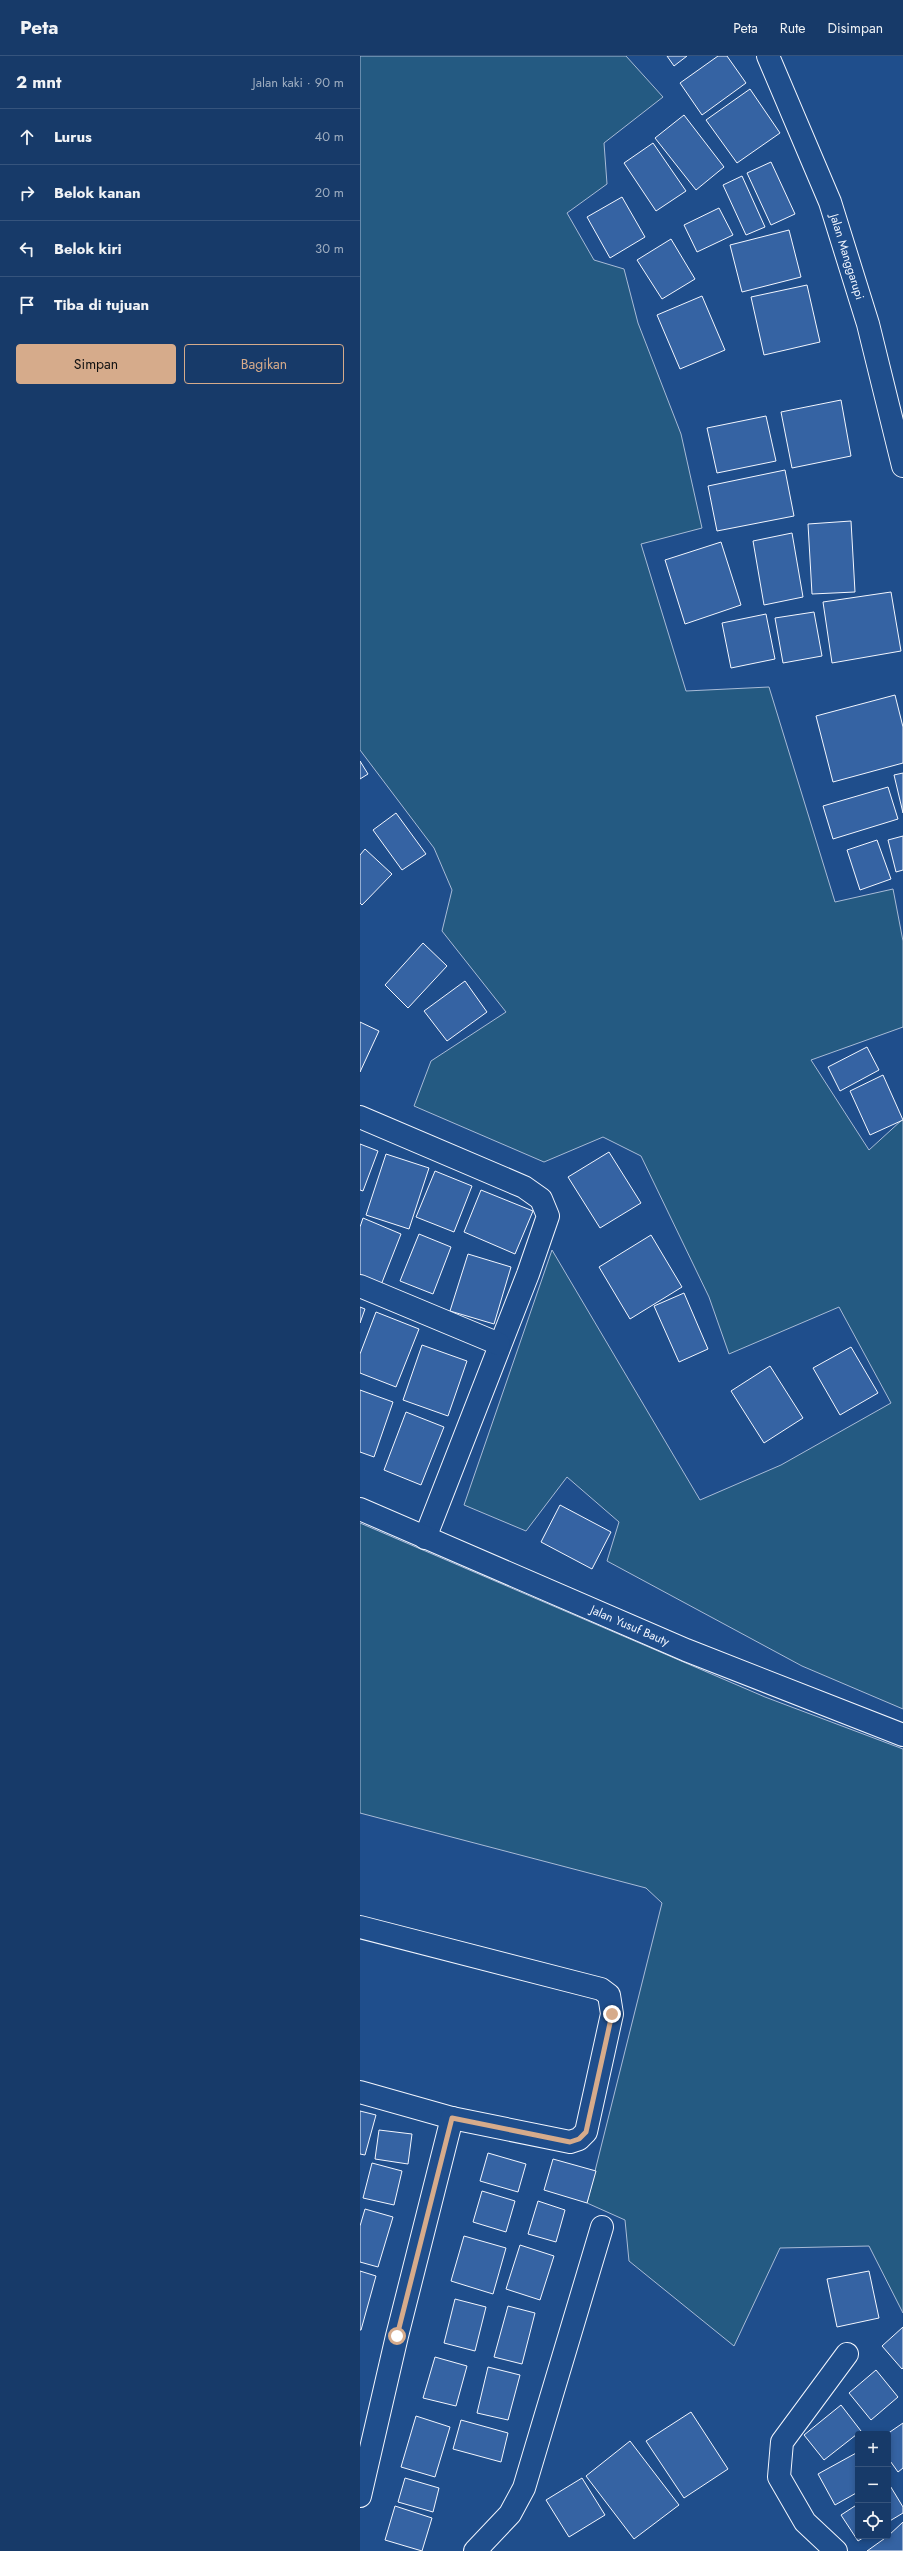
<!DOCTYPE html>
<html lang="id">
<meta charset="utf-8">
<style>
body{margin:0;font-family:Jost,sans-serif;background:#20416f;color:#f1f3f6}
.controls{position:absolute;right:12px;bottom:12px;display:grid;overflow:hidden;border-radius:4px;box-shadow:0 2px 6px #0003}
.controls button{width:36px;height:36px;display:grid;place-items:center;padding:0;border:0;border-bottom:1px solid #36547d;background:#173a69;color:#f1f3f6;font:20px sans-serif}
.stop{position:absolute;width:12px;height:12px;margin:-9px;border:3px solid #d6ab8b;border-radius:50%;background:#fff}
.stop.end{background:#d6ab8b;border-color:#fff;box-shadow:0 1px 4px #0008}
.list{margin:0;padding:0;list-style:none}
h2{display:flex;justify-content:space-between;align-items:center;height:52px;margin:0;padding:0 16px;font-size:17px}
h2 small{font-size:13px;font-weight:400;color:#9eadc0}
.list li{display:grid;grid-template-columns:26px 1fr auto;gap:12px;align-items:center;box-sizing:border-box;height:56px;padding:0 16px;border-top:1px solid #36547d}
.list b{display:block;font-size:15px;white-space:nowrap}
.list em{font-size:13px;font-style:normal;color:#9eadc0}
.actions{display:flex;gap:8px;padding:12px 16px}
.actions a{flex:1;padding:9px 0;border:1px solid #d6ab8b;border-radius:4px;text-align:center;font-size:14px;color:#d6ab8b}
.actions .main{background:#d6ab8b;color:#111}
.icon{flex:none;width:22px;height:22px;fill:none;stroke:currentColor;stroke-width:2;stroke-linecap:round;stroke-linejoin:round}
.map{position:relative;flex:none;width:543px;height:2495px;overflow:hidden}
header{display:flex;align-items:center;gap:24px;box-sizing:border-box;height:56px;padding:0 20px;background:#173a69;border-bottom:1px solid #36547d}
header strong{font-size:19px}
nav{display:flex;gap:22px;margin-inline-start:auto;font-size:14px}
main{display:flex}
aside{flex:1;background:#173a69}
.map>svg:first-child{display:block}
.green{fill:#245a82;stroke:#a8bbd7}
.building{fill:#3563a3;stroke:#f2f6ff}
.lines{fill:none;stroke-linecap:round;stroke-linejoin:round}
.minor-casing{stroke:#f2f6ff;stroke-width:24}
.tertiary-casing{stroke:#f2f6ff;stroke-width:24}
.minor{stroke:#1f4e8c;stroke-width:22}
.tertiary{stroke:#1f4e8c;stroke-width:22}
.route{stroke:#d6ab8b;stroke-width:5}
.labels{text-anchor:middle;stroke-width:3;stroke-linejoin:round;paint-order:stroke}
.street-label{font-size:12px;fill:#f2f6ff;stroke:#1f4e8c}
</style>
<header>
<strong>Peta</strong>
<nav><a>Peta</a><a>Rute</a><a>Disimpan</a></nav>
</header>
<main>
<aside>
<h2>2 mnt<small>Jalan kaki · 90 m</small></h2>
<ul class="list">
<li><svg class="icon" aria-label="ahead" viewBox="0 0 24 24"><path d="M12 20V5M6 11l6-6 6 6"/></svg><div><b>Lurus</b></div><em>40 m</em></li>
<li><svg class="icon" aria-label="right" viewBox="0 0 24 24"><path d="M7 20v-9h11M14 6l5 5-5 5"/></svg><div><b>Belok kanan</b></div><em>20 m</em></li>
<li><svg class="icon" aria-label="left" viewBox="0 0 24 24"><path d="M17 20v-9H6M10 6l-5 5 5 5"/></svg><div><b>Belok kiri</b></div><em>30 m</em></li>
<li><svg class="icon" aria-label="arrive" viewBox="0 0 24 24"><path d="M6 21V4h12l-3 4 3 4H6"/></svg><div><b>Tiba di tujuan</b></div></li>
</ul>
<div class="actions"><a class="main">Simpan</a><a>Bagikan</a></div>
</aside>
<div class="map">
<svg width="543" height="2495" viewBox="0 0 543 2495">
<rect width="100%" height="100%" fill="#1f4e8c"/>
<g class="green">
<path d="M 0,0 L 266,0 L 303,41 L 244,87 L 247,128 L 207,157 L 234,204 L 264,213 L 278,267 L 321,378 L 342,472 L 281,488 L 326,635 L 409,631 L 475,846 L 533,833 L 543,885 L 543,971 L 451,1004 L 509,1094 L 543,1063 L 543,1653 L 442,1610 L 247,1505 L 259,1466 L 207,1421 L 166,1475 L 104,1449 L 192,1194 L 340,1444 L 421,1409 L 531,1347 L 479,1251 L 369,1298 L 349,1241 L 281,1100 L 243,1081 L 184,1106 L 54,1050 L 71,1005 L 146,956 L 82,875 L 92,834 L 74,792 L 0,694 Z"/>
<path d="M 0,1467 L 405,1641 L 543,1693 L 543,2257 L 509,2190 L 420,2192 L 374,2290 L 269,2205 L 265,2164 L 227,2147 L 302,1847 L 286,1832 L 0,1757 Z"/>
</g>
<g class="building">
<path d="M 307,0 L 327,0 L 314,10 Z"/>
<path d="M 358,0 L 367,0 L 386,27 L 342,59 L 320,27 Z"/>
<path d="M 390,33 L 420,77 L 377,107 L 346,64 Z"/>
<path d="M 324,59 L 364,111 L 336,134 L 295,82 Z"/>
<path d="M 293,87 L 326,135 L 296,155 L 264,107 Z"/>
<path d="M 411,106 L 435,158 L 411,169 L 387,117 Z"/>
<path d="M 382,120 L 405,171 L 386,179 L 363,129 Z"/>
<path d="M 262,141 L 285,181 L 250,202 L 227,161 Z"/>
<path d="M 359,152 L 373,179 L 337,196 L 324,169 Z"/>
<path d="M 429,174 L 441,221 L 382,236 L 370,189 Z"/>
<path d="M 311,183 L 335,223 L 302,243 L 277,204 Z"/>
<path d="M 447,229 L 460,286 L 404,299 L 391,241 Z"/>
<path d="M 342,240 L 365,294 L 320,313 L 297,259 Z"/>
<path d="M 481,344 L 491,400 L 432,412 L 421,356 Z"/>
<path d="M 406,360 L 416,405 L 357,417 L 347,372 Z"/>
<path d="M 425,414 L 434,460 L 357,475 L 348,430 Z"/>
<path d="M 491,465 L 495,536 L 452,538 L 448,468 Z"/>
<path d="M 432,477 L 443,541 L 404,549 L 393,485 Z"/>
<path d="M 361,486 L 381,549 L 325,568 L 305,504 Z"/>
<path d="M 531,536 L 541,595 L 472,607 L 463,546 Z"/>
<path d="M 454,556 L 462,600 L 423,607 L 415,562 Z"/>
<path d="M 406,558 L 415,603 L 371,612 L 362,567 Z"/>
<path d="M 535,639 L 543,671 L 543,707 L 473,726 L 456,660 Z"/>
<path d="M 0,705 L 8,718 L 0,723 Z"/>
<path d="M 543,717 L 543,757 L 534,719 Z"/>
<path d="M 528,731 L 538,763 L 473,783 L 463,750 Z"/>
<path d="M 36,757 L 66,798 L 42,814 L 13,774 Z"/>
<path d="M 543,780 L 543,814 L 536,816 L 528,784 Z"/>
<path d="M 517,784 L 531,823 L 500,834 L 487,794 Z"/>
<path d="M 5,793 L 32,818 L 2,849 L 0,847 L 0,799 Z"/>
<path d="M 63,887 L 87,910 L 48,952 L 25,929 Z"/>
<path d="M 105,925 L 127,956 L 87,985 L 64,955 Z"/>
<path d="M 0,966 L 19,975 L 0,1016 Z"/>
<path d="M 507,991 L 519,1014 L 480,1035 L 468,1011 Z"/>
<path d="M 523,1019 L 543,1064 L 510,1079 L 490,1035 Z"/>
<path d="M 0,1088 L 18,1095 L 3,1135 L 0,1134 Z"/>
<path d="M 249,1096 L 281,1147 L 240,1172 L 208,1121 Z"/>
<path d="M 26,1098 L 69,1112 L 49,1173 L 6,1159 Z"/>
<path d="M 75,1115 L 112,1130 L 94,1176 L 56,1161 Z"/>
<path d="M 121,1134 L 173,1155 L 155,1198 L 104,1176 Z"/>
<path d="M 3,1162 L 41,1178 L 21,1229 L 0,1220 L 0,1171 Z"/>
<path d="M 59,1178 L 91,1191 L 73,1238 L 40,1225 Z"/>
<path d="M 291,1179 L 322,1231 L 270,1263 L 239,1211 Z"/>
<path d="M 108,1198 L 151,1211 L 134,1268 L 90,1255 Z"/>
<path d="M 324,1237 L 348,1293 L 319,1306 L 294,1250 Z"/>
<path d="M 0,1251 L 5,1253 L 0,1267 Z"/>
<path d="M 16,1256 L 59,1273 L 36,1331 L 0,1317 L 0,1298 Z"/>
<path d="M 62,1289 L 107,1305 L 88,1360 L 43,1344 Z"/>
<path d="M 491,1291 L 518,1337 L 480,1359 L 453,1312 Z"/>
<path d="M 410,1310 L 443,1362 L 404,1387 L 371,1335 Z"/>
<path d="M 0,1334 L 33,1346 L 14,1401 L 0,1396 Z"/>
<path d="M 46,1356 L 84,1371 L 61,1429 L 24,1414 Z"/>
<path d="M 200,1449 L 251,1476 L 232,1513 L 181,1486 Z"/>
<path d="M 0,2055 L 16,2059 L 5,2099 L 0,2098 Z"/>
<path d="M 19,2074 L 52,2078 L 48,2108 L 15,2103 Z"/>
<path d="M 128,2097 L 166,2108 L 158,2136 L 120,2125 Z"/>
<path d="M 193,2103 L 236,2115 L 227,2147 L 184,2134 Z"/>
<path d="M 12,2107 L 42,2115 L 34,2149 L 3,2142 Z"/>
<path d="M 122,2135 L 155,2145 L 146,2176 L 113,2166 Z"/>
<path d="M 178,2145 L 205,2154 L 196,2186 L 168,2178 Z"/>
<path d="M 5,2153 L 33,2161 L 18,2211 L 0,2206 L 0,2170 Z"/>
<path d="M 104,2180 L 146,2192 L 133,2238 L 91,2225 Z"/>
<path d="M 160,2189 L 194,2200 L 180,2244 L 146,2233 Z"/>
<path d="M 0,2215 L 16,2220 L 1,2274 L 0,2274 Z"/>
<path d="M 509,2215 L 519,2262 L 477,2271 L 467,2223 Z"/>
<path d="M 95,2243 L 126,2251 L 115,2295 L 84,2287 Z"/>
<path d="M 148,2250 L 175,2257 L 162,2308 L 134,2301 Z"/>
<path d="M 543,2271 L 543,2312 L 542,2313 L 522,2290 Z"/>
<path d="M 75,2301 L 107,2310 L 96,2350 L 63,2342 Z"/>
<path d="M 128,2311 L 160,2319 L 148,2364 L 117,2357 Z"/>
<path d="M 516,2314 L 538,2341 L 511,2364 L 489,2337 Z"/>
<path d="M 481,2349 L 501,2375 L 464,2404 L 444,2379 Z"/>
<path d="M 331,2356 L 368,2413 L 324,2442 L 286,2385 Z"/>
<path d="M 56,2360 L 90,2371 L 75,2421 L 41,2411 Z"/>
<path d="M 101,2364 L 148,2377 L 141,2406 L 93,2393 Z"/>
<path d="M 543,2367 L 543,2412 L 538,2416 L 528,2402 L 527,2378 Z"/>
<path d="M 270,2385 L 319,2449 L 274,2483 L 226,2420 Z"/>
<path d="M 498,2396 L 498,2436 L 475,2449 L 458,2418 Z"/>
<path d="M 45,2422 L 79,2432 L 73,2456 L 38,2446 Z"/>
<path d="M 222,2422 L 245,2459 L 209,2481 L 186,2444 Z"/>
<path d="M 529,2428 L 543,2451 L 543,2457 L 528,2466 Z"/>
<path d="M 498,2448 L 498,2480 L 506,2480 L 498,2485 L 481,2459 Z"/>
<path d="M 35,2450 L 72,2462 L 62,2495 L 25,2484 Z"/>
<path d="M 543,2466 L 543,2495 L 507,2495 L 528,2480 Z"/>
</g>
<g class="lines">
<defs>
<g id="minor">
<path id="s1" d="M 408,0 L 470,146 L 508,268 L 543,410"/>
<path d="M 0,1061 L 164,1131 L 181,1143 L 188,1160 L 168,1218 L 65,1482"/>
<path d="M 0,1230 L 139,1288"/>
<path d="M 0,1871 L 241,1933 L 249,1939 L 252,1958 L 226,2076 L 219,2083 L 210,2086 L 92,2062 L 0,2036"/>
<path d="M 0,2440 L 37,2280 L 92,2062"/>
<path d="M 115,2495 L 150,2458 L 164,2432 L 242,2171"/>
<path d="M 476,2495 L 445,2466 L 419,2421 L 422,2386 L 487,2298"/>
</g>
<g id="tertiary">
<path id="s2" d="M 0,1453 L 326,1594 L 543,1679"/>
</g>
</defs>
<use href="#minor" class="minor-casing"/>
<use href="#tertiary" class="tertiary-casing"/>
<use href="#minor" class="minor"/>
<use href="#tertiary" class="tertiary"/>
</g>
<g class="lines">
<path class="route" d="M 37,2280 L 92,2062 L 210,2086 L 219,2083 L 226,2076 L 252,1958"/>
</g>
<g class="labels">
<g class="street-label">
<text dy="4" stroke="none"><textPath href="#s1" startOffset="216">Jalan Manggarupi</textPath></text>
<text dy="4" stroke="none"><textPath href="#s2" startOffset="294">Jalan Yusuf Bauty</textPath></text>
</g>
</g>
</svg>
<div class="controls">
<button>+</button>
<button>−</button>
<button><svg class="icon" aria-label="locate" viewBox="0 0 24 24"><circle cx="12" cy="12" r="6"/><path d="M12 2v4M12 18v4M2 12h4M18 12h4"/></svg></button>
</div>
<div class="stop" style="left:37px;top:2280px"></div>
<div class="stop end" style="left:252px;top:1958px"></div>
</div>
</main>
